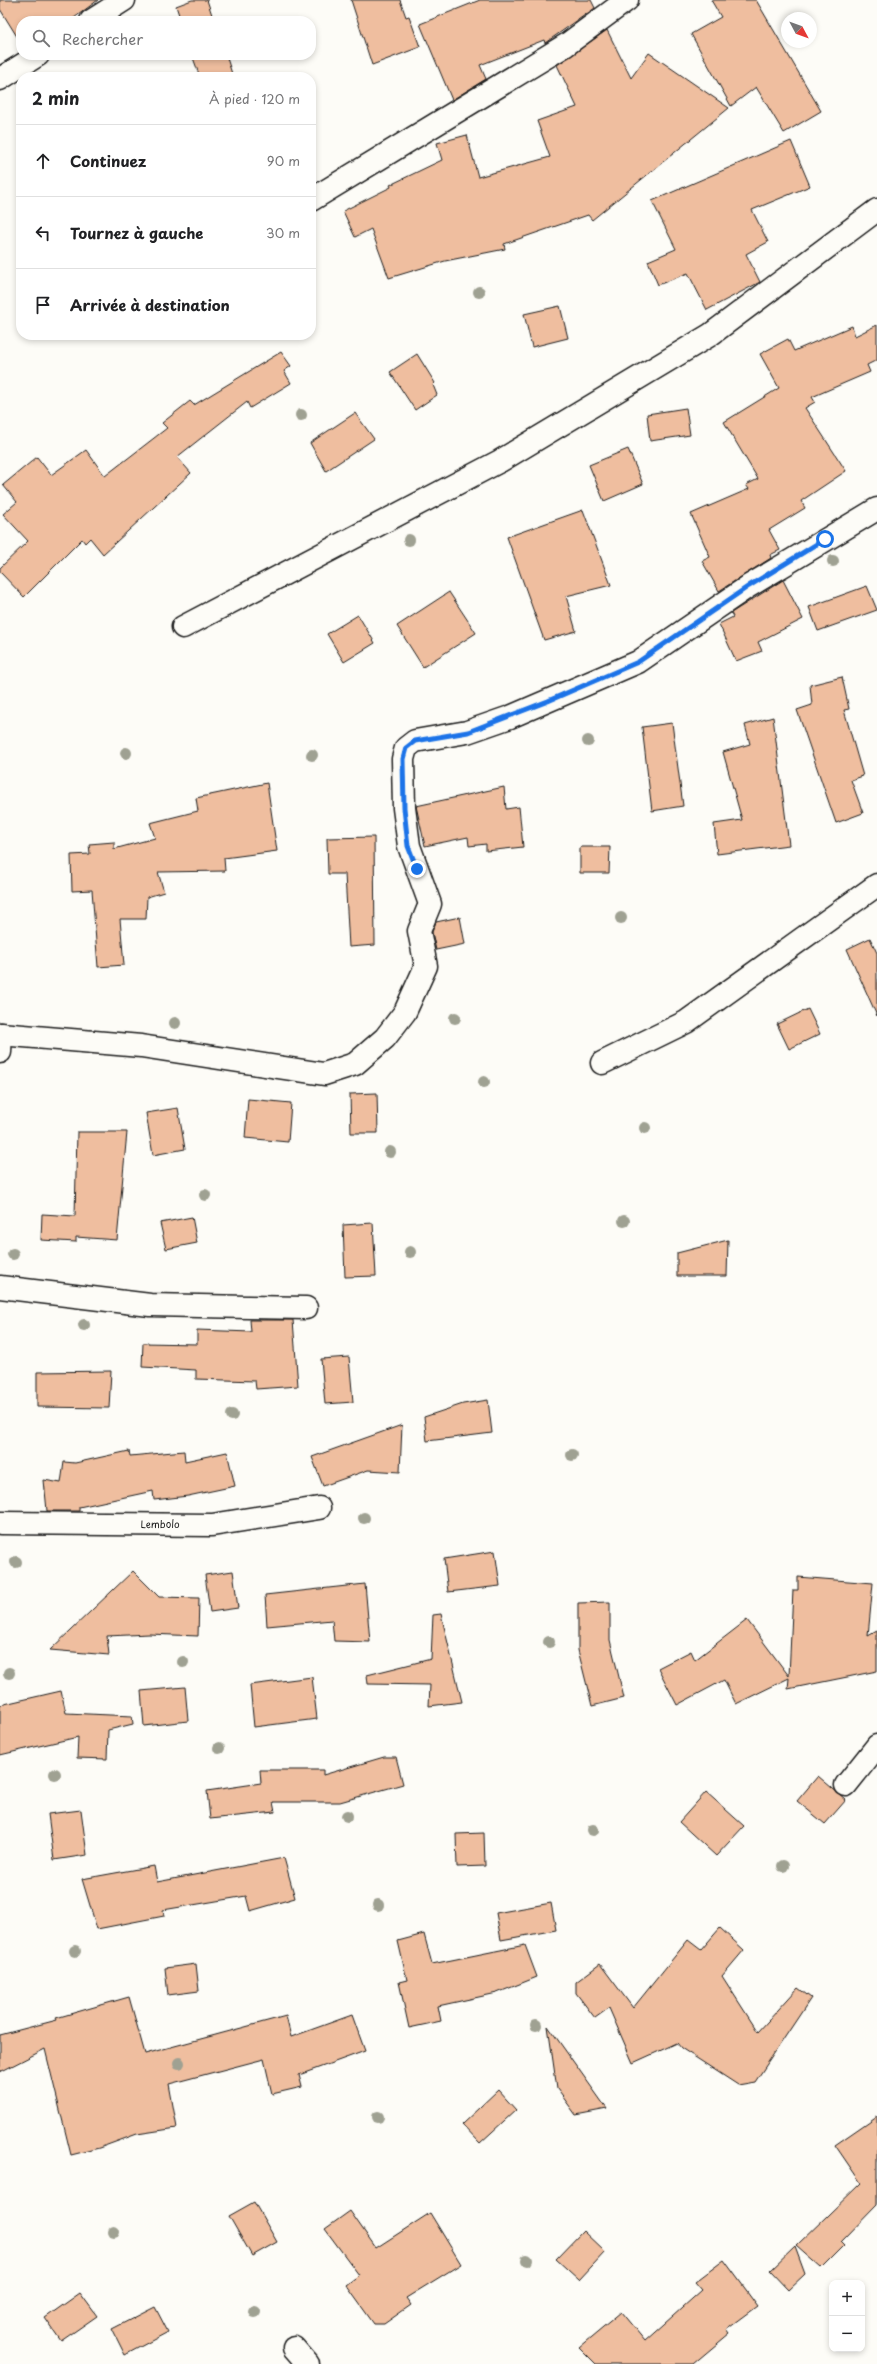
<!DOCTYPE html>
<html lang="fr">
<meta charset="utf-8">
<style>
body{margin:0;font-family:"Playpen Sans",sans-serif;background:#f2f2f2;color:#202124}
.controls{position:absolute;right:12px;bottom:12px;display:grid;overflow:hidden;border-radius:8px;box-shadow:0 2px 6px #0003}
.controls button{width:36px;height:36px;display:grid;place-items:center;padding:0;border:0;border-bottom:1px solid #e0e0e0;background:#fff;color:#202124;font:20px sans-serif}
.compass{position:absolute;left:781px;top:12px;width:36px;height:36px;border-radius:50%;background:#fff;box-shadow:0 2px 6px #0003;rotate:131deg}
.stop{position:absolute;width:12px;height:12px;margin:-9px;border:3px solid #1a73e8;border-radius:50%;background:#fff}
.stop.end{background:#1a73e8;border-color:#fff;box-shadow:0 1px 4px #0008}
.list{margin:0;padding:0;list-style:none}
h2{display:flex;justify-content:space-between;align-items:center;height:52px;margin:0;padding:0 16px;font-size:17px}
h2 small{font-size:13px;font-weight:400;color:#757577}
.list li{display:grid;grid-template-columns:26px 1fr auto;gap:12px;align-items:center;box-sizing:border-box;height:72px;padding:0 16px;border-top:1px solid #e0e0e0}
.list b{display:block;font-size:15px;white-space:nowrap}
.list em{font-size:13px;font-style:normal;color:#757577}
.icon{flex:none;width:22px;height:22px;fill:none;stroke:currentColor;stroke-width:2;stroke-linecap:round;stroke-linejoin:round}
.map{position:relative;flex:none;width:877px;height:2364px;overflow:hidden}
.search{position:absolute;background:#fff;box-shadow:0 2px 6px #0003;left:16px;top:16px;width:300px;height:44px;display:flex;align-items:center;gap:10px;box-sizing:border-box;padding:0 14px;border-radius:16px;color:#757577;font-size:15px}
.panel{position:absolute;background:#fff;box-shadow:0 2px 6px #0003;left:16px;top:72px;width:300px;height:268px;border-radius:16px}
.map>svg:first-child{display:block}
.building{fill:#efbe9f;stroke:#1c1c1c}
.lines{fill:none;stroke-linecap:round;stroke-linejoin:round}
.street-casing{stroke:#1c1c1c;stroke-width:25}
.street{stroke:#fdfcf7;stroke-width:22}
.tree{fill:#9fa192}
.route{stroke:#1a73e8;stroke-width:5}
.labels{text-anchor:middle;stroke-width:4;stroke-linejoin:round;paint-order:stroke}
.street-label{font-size:10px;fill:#1c1c1c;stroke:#fdfcf7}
</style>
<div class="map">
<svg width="877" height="2364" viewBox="0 0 877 2364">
<rect width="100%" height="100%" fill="#fdfcf7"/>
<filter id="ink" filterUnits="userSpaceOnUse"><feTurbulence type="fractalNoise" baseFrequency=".025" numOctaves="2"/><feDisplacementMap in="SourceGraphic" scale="8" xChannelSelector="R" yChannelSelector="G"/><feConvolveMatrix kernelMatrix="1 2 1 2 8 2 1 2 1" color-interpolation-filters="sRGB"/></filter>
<g filter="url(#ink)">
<g class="building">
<path d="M 0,0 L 98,0 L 70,21 L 21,21 L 21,43 L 0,9 Z"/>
<path d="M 192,0 L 207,0 L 214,21 L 181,21 L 176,6 Z"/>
<path d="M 351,0 L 400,0 L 406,17 L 409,16 L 420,47 L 372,65 Z"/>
<path d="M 480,0 L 591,0 L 595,8 L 545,43 L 544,40 L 480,65 L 486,79 L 452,100 L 420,24 Z"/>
<path d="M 711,0 L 756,0 L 821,111 L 784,133 L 756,87 L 731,106 L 691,34 L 721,17 Z"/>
<path d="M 607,30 L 631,78 L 649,53 L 729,108 L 592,220 L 588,215 L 504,244 L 505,249 L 445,261 L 389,278 L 371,229 L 355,237 L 343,211 L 391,187 L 390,185 L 442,160 L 437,143 L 467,135 L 478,177 L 550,157 L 537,121 L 577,107 L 557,65 Z"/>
<path d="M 192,55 L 226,55 L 233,77 L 200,77 Z"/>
<path d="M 791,141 L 810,186 L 752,210 L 768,242 L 746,254 L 760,282 L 707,310 L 688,273 L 658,285 L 648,261 L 676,249 L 652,201 Z"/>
<path d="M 560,306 L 568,338 L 532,347 L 524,314 Z"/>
<path d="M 877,325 L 877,360 L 867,365 L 870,372 L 812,397 L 815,402 L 805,408 L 846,471 L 801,501 L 805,508 L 769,530 L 780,550 L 770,555 L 771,558 L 719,591 L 702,561 L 710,557 L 691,514 L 749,489 L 746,485 L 758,479 L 724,422 L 779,388 L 760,354 L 788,339 L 794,351 L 852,326 L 855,336 Z"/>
<path d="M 281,352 L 291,366 L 284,371 L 291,383 L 250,408 L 247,402 L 177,457 L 191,473 L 103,554 L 90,538 L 85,543 L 82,539 L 24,597 L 0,572 L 0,568 L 28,541 L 3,514 L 17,502 L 3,485 L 37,457 L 51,475 L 86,450 L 105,476 L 167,428 L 162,423 L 190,401 L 194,405 Z"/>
<path d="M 417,354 L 435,383 L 433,385 L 437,395 L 415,410 L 390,372 Z"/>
<path d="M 686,408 L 690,435 L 650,441 L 647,414 Z"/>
<path d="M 355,413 L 374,439 L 326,471 L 310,443 Z"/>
<path d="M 628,449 L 643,484 L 604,501 L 589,465 Z"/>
<path d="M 583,510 L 611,585 L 566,596 L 576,631 L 544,640 L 507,537 Z"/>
<path d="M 783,580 L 803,619 L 758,642 L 762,651 L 736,661 L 719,624 L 733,617 L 731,613 Z"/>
<path d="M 867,586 L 877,610 L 818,631 L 809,607 Z"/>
<path d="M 449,592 L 476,633 L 423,667 L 397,626 Z"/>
<path d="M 358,615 L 375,643 L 344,662 L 327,634 Z"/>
<path d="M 842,677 L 849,709 L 844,710 L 863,776 L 851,780 L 863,813 L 836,823 L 797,710 L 812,705 L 810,685 Z"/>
<path d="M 773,717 L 789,845 L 717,854 L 714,824 L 742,820 L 723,752 L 750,744 L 745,725 Z"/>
<path d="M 672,723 L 683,806 L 652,811 L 642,727 Z"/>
<path d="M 267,783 L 277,851 L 224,858 L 225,871 L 158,872 L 164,892 L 147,897 L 146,919 L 120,919 L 124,965 L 98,967 L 92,890 L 72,891 L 71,855 L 90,854 L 89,844 L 114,842 L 114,849 L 155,838 L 150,823 L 198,811 L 196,798 Z"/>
<path d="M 504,787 L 506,809 L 519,807 L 523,847 L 486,851 L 486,844 L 469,846 L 468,837 L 425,846 L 416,806 Z"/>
<path d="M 374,837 L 375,945 L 349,947 L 345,874 L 328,874 L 327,838 Z"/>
<path d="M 580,847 L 610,847 L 609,873 L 580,873 Z"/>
<path d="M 460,917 L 465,944 L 436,950 L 432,932 L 436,922 Z"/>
<path d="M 870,938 L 877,953 L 877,1016 L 847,949 Z"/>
<path d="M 808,1009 L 820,1034 L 789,1049 L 777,1024 Z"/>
<path d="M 377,1093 L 378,1133 L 351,1133 L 350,1094 Z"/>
<path d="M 248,1099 L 291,1103 L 288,1142 L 245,1138 Z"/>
<path d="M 178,1108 L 185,1149 L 153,1155 L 146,1113 Z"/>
<path d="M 77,1132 L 127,1132 L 117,1240 L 76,1237 L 76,1242 L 41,1240 L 42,1214 L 75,1216 Z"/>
<path d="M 192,1217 L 197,1243 L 166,1249 L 160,1223 Z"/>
<path d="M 373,1223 L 376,1276 L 345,1277 L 343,1225 Z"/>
<path d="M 728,1240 L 727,1276 L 677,1276 L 677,1253 Z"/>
<path d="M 250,1320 L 293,1320 L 298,1386 L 256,1389 L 255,1381 L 196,1379 L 196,1370 L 142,1367 L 143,1343 L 197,1344 L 197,1330 L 251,1332 Z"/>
<path d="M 349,1357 L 353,1402 L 325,1404 L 321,1359 Z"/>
<path d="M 111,1371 L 109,1408 L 37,1407 L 37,1372 Z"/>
<path d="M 488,1400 L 492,1433 L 427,1441 L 424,1417 L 463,1404 Z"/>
<path d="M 402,1425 L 400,1472 L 368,1470 L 323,1486 L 312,1457 Z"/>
<path d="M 129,1451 L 130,1456 L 184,1451 L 185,1461 L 227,1452 L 235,1486 L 188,1496 L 154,1500 L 153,1491 L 79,1507 L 79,1511 L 47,1511 L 44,1480 L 61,1483 L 64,1462 L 75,1463 Z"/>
<path d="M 495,1551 L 500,1586 L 448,1592 L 444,1559 Z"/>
<path d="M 133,1571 L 159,1597 L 199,1598 L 198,1636 L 149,1634 L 107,1636 L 109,1655 L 50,1650 Z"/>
<path d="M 233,1571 L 238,1608 L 210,1612 L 205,1575 Z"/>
<path d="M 798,1577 L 873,1583 L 868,1636 L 877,1631 L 877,1671 L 788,1689 L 789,1678 L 736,1704 L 724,1680 L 677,1705 L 658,1668 L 691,1651 L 695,1660 L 747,1620 L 789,1676 L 793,1590 L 798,1590 Z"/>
<path d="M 365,1584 L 370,1642 L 334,1641 L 332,1620 L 267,1626 L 265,1595 Z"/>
<path d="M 610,1602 L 610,1640 L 624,1698 L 592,1706 L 578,1650 L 578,1603 Z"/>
<path d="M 441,1614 L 462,1702 L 429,1706 L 430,1685 L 368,1684 L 367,1675 L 431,1659 L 433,1615 Z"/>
<path d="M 312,1677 L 317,1719 L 254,1727 L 250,1685 Z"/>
<path d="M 185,1687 L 188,1721 L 144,1726 L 141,1691 Z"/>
<path d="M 61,1691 L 66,1713 L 132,1716 L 133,1724 L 108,1730 L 107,1759 L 77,1758 L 78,1737 L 0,1755 L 0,1705 Z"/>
<path d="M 384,1757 L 396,1757 L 403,1784 L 340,1802 L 273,1802 L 275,1812 L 210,1819 L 207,1791 L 261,1783 L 260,1770 L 323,1770 L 323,1775 Z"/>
<path d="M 818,1776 L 846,1800 L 825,1824 L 797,1801 Z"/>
<path d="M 706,1792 L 744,1826 L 716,1856 L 679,1822 Z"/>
<path d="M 81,1810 L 87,1855 L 54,1860 L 48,1814 Z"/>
<path d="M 484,1833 L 485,1866 L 457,1867 L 456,1834 Z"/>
<path d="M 284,1858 L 295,1898 L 250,1911 L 246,1896 L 163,1910 L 164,1916 L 97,1929 L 82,1879 L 154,1866 L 157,1882 Z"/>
<path d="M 551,1903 L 556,1930 L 501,1940 L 496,1913 Z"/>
<path d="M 720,1928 L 744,1950 L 722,1976 L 758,2032 L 798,1988 L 811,1998 L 755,2082 L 738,2085 L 681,2048 L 677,2043 L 633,2063 L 609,2008 L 595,2018 L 576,1993 L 576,1982 L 600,1964 L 633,2008 L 688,1940 L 701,1950 Z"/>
<path d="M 424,1934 L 432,1964 L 525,1945 L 537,1977 L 497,1993 L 438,2006 L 441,2021 L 409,2028 L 399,1982 L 407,1980 L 398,1941 Z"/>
<path d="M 196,1964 L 199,1991 L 168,1995 L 165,1968 Z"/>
<path d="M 129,1997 L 145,2054 L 286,2016 L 291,2037 L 352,2015 L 365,2051 L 299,2075 L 302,2087 L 272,2094 L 264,2059 L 169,2084 L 177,2128 L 137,2134 L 99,2148 L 71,2155 L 45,2049 L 0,2072 L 0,2035 L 57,2020 L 56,2018 Z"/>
<path d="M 548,2026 L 607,2109 L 576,2115 L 557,2089 Z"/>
<path d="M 498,2090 L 516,2110 L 480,2143 L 462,2124 Z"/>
<path d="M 877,2116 L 877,2205 L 841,2242 L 844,2245 L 821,2268 L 796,2246 L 861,2183 L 835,2145 Z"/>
<path d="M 254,2202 L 277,2242 L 252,2256 L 229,2216 Z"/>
<path d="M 350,2211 L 376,2248 L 430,2213 L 461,2264 L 406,2298 L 411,2305 L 384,2324 L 374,2324 L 346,2285 L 359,2275 L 325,2229 Z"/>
<path d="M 583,2231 L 605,2252 L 579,2280 L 556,2259 Z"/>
<path d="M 795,2247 L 805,2274 L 788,2290 L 770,2271 Z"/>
<path d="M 724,2260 L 758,2306 L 727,2329 L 730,2333 L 693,2364 L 596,2364 L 579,2347 L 621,2312 L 645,2341 L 702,2290 L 695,2282 Z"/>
<path d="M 80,2293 L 97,2316 L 61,2341 L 45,2318 Z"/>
<path d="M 155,2307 L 168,2332 L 125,2355 L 112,2329 Z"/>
</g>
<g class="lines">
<defs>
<g id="street">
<path d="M 91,21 L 124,0"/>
<path d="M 0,79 L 38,55"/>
<path d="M 311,200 L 566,45 L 627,0"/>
<path d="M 183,627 L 500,461 L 710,335 L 877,210"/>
<path d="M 0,1034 L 141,1046 L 324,1074 L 355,1064 L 385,1038 L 405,1012 L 426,966 L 419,931 L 430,904 L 409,846 L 404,808 L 403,759 L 406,748 L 415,741 L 467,732 L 510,717 L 638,662 L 749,586 L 877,509"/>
<path d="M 0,1052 L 1,1034"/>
<path d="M 602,1063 L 686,1022 L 877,885"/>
<path d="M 0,1287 L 150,1305 L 306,1308"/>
<path d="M 0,1523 L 212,1525 L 319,1508"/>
<path d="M 846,1785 L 877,1746"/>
<path d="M 294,2348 L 308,2364"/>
</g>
</defs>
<use href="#street" class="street-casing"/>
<use href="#street" class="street"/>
</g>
<g class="tree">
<circle cx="479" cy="292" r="6"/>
<circle cx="301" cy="415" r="6"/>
<circle cx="409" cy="540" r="6"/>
<circle cx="833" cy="561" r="6"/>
<circle cx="588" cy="741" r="6"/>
<circle cx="126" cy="753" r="6"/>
<circle cx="312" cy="755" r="6"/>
<circle cx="621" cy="918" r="6"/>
<circle cx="455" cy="1018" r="6"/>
<circle cx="175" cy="1023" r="6"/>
<circle cx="484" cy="1082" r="6"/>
<circle cx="645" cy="1128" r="6"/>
<circle cx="390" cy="1152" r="6"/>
<circle cx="205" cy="1195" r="6"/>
<circle cx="624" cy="1221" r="6"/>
<circle cx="410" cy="1252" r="6"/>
<circle cx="13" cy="1254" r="6"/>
<circle cx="84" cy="1325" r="6"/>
<circle cx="232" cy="1415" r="6"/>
<circle cx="572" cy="1455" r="6"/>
<circle cx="364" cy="1518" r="6"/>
<circle cx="16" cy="1562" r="6"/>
<circle cx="549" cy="1642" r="6"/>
<circle cx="183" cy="1662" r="6"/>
<circle cx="9" cy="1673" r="6"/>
<circle cx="219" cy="1748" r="6"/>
<circle cx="55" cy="1774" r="6"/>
<circle cx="347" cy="1816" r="6"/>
<circle cx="593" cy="1830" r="6"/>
<circle cx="783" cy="1866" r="6"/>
<circle cx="378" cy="1905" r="6"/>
<circle cx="75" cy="1951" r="6"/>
<circle cx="536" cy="2025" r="6"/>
<circle cx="179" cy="2063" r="6"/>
<circle cx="378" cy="2117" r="6"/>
<circle cx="114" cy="2232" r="6"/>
<circle cx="527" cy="2260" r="6"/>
<circle cx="255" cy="2312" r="6"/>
</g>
</g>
<g class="lines" filter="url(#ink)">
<path class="route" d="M 417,869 L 408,846 L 404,808 L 403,759 L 406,748 L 415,741 L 468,732 L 548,701 L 638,662 L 749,586 L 825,539"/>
</g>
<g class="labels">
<g class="street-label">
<text x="160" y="1528">Lembolo</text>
</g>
</g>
</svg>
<div class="controls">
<button>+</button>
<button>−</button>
</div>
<svg class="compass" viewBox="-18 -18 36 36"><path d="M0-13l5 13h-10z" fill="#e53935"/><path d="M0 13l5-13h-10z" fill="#757577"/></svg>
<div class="stop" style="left:825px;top:539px"></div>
<div class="stop end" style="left:417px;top:869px"></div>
<div class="search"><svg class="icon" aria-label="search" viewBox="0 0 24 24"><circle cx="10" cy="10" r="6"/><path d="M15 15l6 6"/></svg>Rechercher</div>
<section class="panel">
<h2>2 min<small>À pied · 120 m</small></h2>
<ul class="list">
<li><svg class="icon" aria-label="ahead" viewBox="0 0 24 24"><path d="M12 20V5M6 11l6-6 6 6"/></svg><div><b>Continuez</b></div><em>90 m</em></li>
<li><svg class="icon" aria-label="left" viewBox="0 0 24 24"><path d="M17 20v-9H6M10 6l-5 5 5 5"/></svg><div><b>Tournez à gauche</b></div><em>30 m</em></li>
<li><svg class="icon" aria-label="arrive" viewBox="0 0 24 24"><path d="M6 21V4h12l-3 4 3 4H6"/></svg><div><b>Arrivée à destination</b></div></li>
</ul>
</section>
</div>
